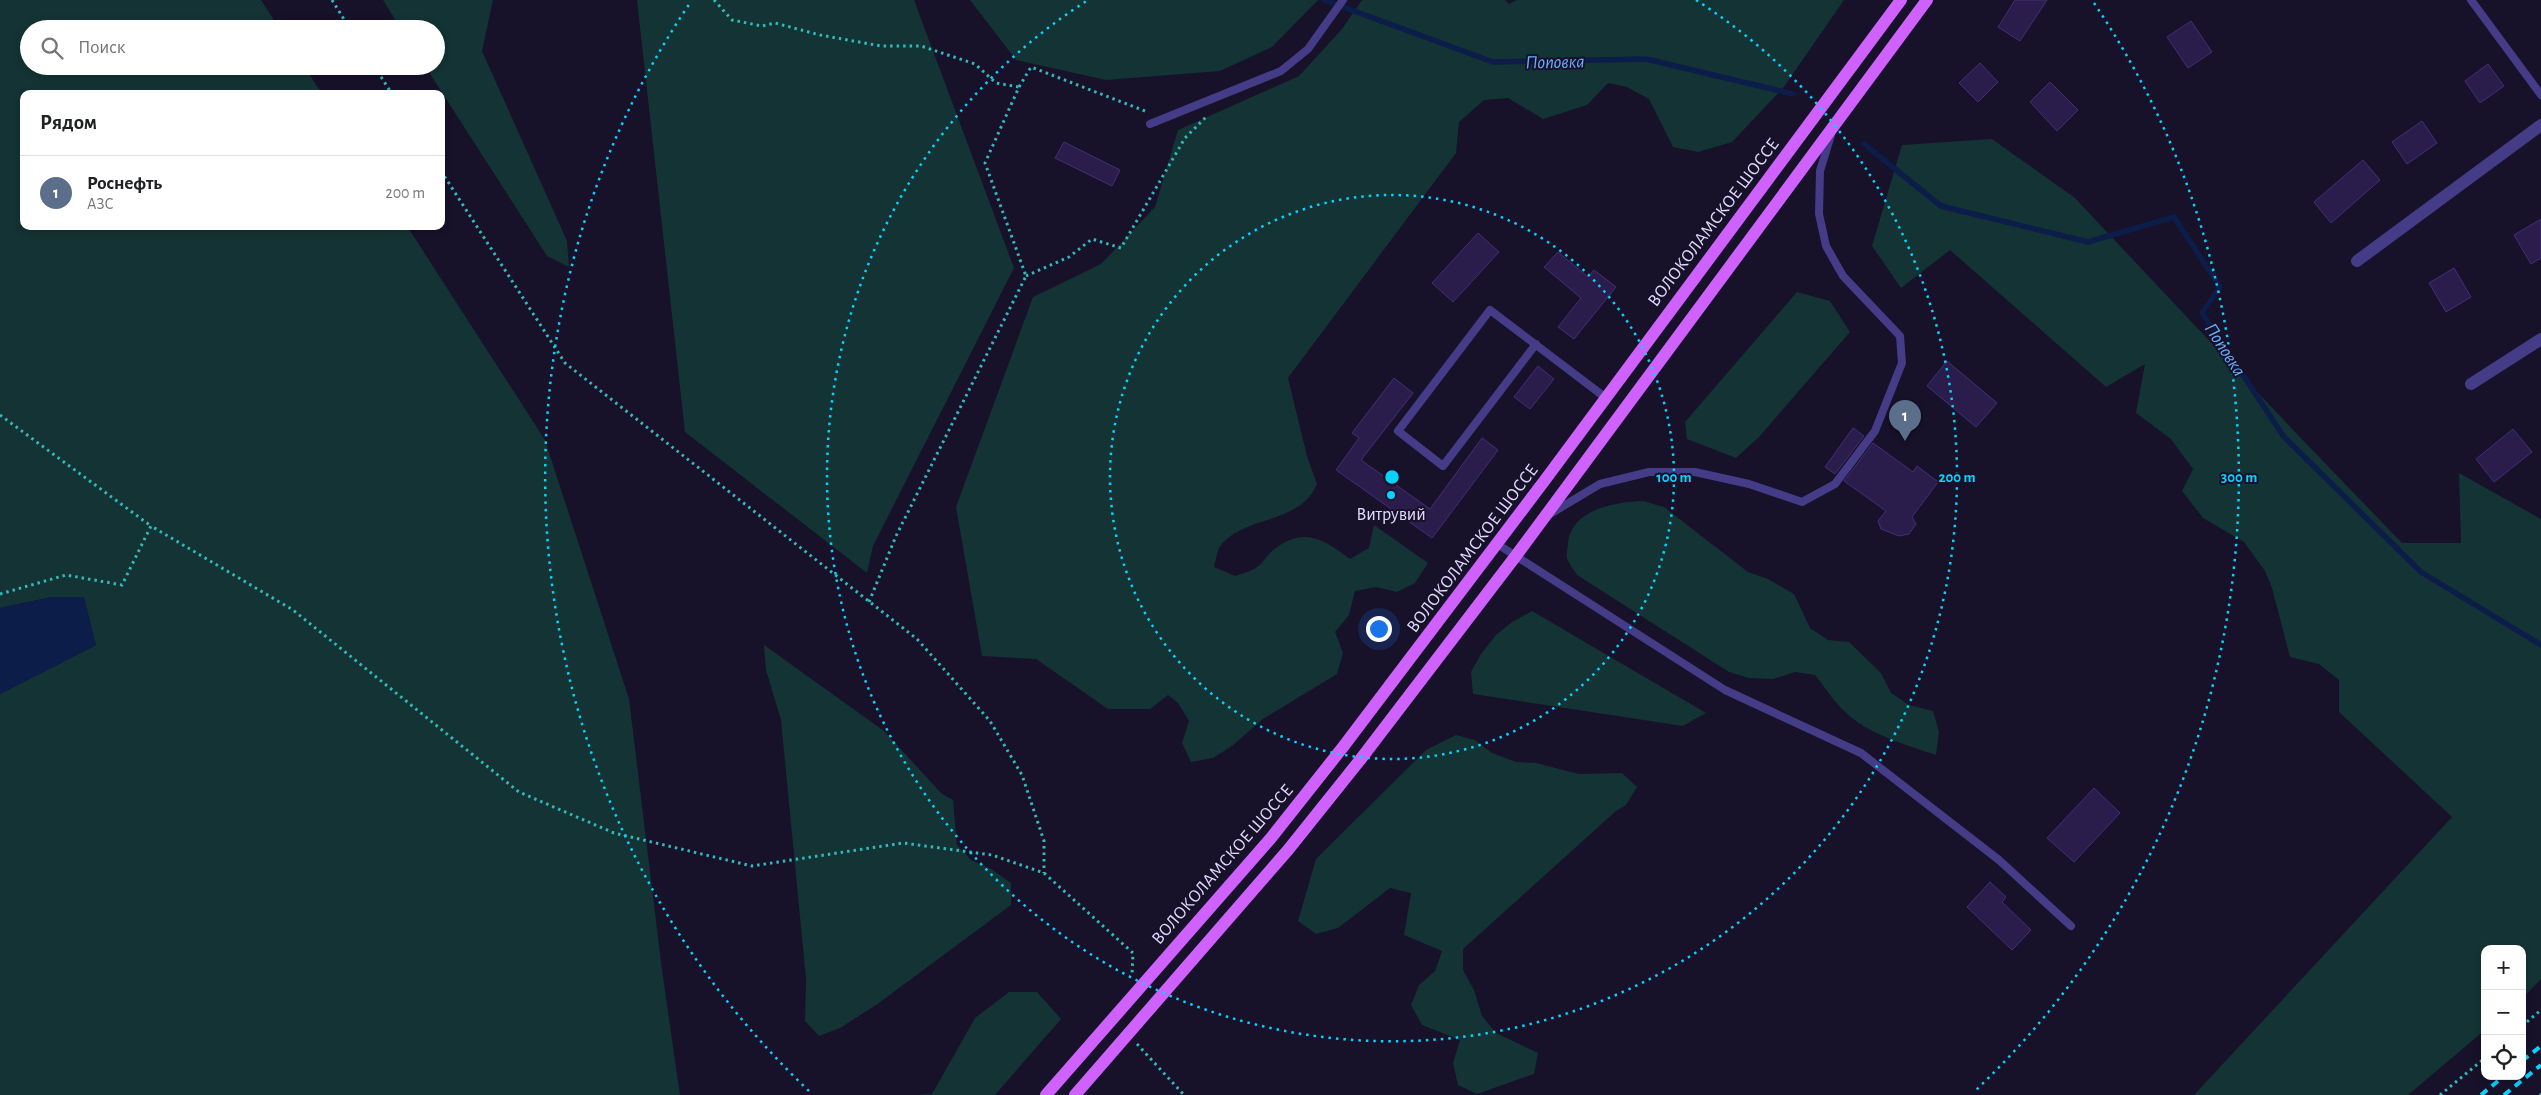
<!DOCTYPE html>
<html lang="ru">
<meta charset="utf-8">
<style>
body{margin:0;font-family:"Alegreya Sans",sans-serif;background:#f6f6f6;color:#202124}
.controls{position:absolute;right:15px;bottom:15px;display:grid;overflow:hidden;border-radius:10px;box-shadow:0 2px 8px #0003}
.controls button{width:45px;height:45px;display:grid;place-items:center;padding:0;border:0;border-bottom:1px solid #e0e0e0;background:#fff;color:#202124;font:25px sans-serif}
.you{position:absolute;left:1378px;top:628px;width:18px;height:18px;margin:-12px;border:4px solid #fff;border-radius:50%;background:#1a73e8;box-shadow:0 0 0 8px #1a73e833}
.badge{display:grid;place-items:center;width:32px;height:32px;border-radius:50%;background:#157186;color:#fff;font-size:16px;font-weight:700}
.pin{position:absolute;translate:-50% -41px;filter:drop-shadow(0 1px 2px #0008)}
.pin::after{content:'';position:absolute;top:26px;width:18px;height:15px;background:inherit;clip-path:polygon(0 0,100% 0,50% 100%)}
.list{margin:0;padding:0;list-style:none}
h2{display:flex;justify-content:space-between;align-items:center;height:65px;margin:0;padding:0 20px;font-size:21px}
h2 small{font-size:16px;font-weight:400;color:#757577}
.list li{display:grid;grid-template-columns:32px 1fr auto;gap:15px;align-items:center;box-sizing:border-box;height:75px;padding:0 20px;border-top:1px solid #e0e0e0}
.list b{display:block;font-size:19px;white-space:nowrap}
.list p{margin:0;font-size:16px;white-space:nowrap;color:#757577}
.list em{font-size:16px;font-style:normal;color:#757577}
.icon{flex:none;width:28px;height:28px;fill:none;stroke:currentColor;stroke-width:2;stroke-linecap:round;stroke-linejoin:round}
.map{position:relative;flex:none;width:2541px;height:1095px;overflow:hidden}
.search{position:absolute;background:#fff;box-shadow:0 2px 8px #0003;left:20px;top:20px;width:425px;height:55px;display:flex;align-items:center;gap:12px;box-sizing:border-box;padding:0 18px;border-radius:28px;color:#757577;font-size:19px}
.panel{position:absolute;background:#fff;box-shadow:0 2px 8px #0003;left:20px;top:90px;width:425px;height:140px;border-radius:10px}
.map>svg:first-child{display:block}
.green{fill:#143334}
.water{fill:#0b1d48}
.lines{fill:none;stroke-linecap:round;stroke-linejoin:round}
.stream{stroke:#0b1d48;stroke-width:5.5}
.building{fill:#2a1d4b;stroke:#432f76}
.path{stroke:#31b9bb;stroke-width:3;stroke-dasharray:2.5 4;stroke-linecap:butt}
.lane{stroke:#453c88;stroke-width:8}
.street{stroke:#453c88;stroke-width:12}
.primary{stroke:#cf62fe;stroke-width:12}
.rail{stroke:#08d2fd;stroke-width:4;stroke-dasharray:8 6;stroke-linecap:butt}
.ring{fill:none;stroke:#08d2fd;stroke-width:2.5;stroke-dasharray:2.5 5}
.poi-dot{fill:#08d2fd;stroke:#17112a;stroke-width:2}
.labels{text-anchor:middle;stroke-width:4;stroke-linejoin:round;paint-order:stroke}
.street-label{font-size:18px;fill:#e1daff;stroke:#17112a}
.poi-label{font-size:18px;fill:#e1daff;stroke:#17112a}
.water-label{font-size:19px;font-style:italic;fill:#69aefe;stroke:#17112a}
.centre{fill:#08d2fd;stroke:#17112a;stroke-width:2.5}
.ring-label{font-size:15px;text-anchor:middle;font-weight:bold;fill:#08d2fd;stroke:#17112a;stroke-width:4;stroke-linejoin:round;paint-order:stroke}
</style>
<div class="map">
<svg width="2541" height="1095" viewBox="0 0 2541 1095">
<rect width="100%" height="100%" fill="#17112a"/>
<g class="green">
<path d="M 0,0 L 261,0 L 280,29 L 29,29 L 29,66 L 304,66 L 322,94 L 24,94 L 24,226 L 407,226 L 545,440 L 629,699 L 662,970 L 680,1095 L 0,1095 L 0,694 L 96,645 L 52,597 L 0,608 Z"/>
<path d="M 383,0 L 493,0 L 482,51 L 567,241 L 569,267 L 547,256 L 425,66 L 436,66 L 436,29 L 401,29 Z"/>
<path d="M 637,0 L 914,0 L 1014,268 L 873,546 L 867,573 L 685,432 Z"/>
<path d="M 970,0 L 1318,0 L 1272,47 L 1220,71 L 1106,80 L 1016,60 Z"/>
<path d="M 1362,0 L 1505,0 L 1509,4 L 1517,0 L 1844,0 L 1783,88 L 1732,142 L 1698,152 L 1673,147 L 1649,99 L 1627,87 L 1608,83 L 1587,105 L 1543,119 L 1508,98 L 1484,100 L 1459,122 L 1456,153 L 1288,378 L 1307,456 L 1317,484 C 1300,525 1247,514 1221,545 C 1217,550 1216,560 1214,567 L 1235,576 C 1242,573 1251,572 1257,567 C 1263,563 1267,555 1273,550 C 1304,526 1323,539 1350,559 L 1369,548 L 1374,525 L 1428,563 L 1415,583 L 1397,592 L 1376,587 L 1355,591 L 1349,615 L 1335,632 L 1343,653 L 1337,674 L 1263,719 L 1232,746 L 1213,758 L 1191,762 L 1182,743 L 1189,721 L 1178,703 L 1168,695 L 1150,709 L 1108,709 L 1036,659 L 982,656 L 956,507 L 1033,297 L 1101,264 L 1155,207 L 1178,130 L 1299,76 L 1342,29 Z"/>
<path d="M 1992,139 L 2075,198 L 2295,432 L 2402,543 L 2461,543 L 2459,473 L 2541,519 L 2541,979 L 2522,999 L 2522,949 L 2485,949 L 2485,1030 L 2408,1095 L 2194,1095 L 2452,817 L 2339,712 L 2339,680 L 2319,664 L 2290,657 L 2272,588 L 2265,571 L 2244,542 L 2203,518 L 2182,491 L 2193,469 L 2171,439 L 2136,413 L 2145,364 L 2106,387 L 1950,250 L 1901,288 L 1872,246 L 1902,145 Z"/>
<path d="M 1797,292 L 1830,301 L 1850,332 L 1759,437 L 1736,458 L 1687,439 L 1685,422 Z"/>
<path d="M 1643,501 L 1664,507 L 1748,572 L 1768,579 L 1794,594 L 1810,628 L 1828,640 L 1849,642 L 1881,673 L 1891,693 L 1909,705 L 1933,711 L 1939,732 L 1936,755 C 1904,744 1866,734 1842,709 C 1832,699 1824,686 1815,675 L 1795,672 L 1773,679 L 1749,678 L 1729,672 L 1577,575 C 1574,570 1569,564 1567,558 C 1566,554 1568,547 1568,543 C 1572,508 1617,502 1643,501 Z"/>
<path d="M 1532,611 L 1706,713 L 1683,726 L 1473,694 L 1471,672 L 1481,654 L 1496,635 L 1512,622 Z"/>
<path d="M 764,645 L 884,731 L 942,794 L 953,800 L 957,845 L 971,860 L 991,869 L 1011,883 L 1011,905 L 876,1005 L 840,1028 L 819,1036 L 805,1021 L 806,979 L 781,720 L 766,670 Z"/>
<path d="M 1456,735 L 1475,740 L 1492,753 L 1516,762 L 1536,763 L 1579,774 L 1622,773 L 1637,787 L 1626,805 L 1616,811 L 1463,949 L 1463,970 L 1474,990 L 1482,1016 L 1496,1033 L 1538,1053 L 1534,1074 L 1477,1094 L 1458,1085 L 1453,1063 L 1460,1040 L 1422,1025 L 1411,1005 L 1419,985 L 1435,971 L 1442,951 L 1404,935 L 1411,893 L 1390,888 L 1338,928 L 1316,934 L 1298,921 L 1316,859 L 1426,750 Z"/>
<path d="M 1009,992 L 1037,992 L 1061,1019 L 995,1095 L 917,1095 L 932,1094 L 975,1018 Z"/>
</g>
<path class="water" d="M 52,597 L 84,597 L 96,645 L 0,694 L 0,608 Z"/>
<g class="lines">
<g class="stream">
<path d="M 1324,0 L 1493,62 L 1646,59 L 1793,94"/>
<path d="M 1864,144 L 1941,206 L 2088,242 L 2174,217 L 2220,287 L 2202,313 L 2284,437 L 2421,572 L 2541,645"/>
</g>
</g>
<g class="building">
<path d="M 2015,0 L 2047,0 L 2020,41 L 1998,27 Z"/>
<path d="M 2191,21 L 2212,52 L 2188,68 L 2167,37 Z"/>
<path d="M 1980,63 L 1998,82 L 1978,102 L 1959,83 Z"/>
<path d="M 2488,64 L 2504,86 L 2480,103 L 2465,81 Z"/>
<path d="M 2050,82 L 2078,110 L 2057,131 L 2030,102 Z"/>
<path d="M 2422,121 L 2437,143 L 2407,164 L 2392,142 Z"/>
<path d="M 1064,142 L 1120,170 L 1112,186 L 1055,158 Z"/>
<path d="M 2363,160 L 2380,180 L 2331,223 L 2314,202 Z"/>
<path d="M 2541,219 L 2541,258 L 2531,264 L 2514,235 Z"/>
<path d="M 1478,233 L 1499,252 L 1453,302 L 1432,283 Z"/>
<path d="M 1558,252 L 1588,277 L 1594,270 L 1616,287 L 1574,339 L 1558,327 L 1581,298 L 1544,267 Z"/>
<path d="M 2454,268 L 2471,297 L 2446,312 L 2429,283 Z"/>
<path d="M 1947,361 L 1997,403 L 1976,427 L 1927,386 Z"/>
<path d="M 1538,366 L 1554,379 L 1530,409 L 1514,397 Z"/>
<path d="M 1394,378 L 1413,393 L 1361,460 L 1430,509 L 1482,438 L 1498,450 L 1432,538 L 1336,470 L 1359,438 L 1352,433 Z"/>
<path d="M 1853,428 L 1864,436 L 1835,474 L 1825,467 Z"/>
<path d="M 2513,429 L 2532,452 L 2494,482 L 2476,459 Z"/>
<path d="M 1873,443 L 1913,472 L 1917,466 L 1938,482 L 1912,517 L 1916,524 L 1909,534 L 1899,536 L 1881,529 L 1878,521 L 1886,511 L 1844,481 Z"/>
<path d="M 2094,788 L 2120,813 L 2074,862 L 2047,838 Z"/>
<path d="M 1990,882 L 2006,897 L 2002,902 L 2031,930 L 2012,950 L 1967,907 Z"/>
</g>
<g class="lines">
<g class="path">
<path d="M 332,0 L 350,29"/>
<path d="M 714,0 L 732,20 L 762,26 L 775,23 L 820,35 L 881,46 L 921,46 L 975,64 L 996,83 L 1019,87"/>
<path d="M 374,66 L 392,94"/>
<path d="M 441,171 L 565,363 L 917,639 L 990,721 L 1022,775 L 1044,841 L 1044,873"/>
<path d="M 1026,276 L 1069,257 L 1092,239 L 1121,248 L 1185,138 L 1208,115"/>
<path d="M 0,415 L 151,526"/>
<path d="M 0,594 L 66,575 L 122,585 L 151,526 L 293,610 L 519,792 L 614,833 L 752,866 L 903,843 L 992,855 L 1044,873 L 1133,953 L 1132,974"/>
<path d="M 869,602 L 896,536 L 1026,276 L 985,163 L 1019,87 L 1031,67 L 1145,111"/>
<path d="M 2522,1026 L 2541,1010"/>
<path d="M 1137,1044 L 1184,1095"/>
<path d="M 2440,1095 L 2485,1058"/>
<path d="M 2540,1095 L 2541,1094"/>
</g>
<g class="lane">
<path d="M 2471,0 L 2541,95"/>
<path d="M 1150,124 L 1281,71 L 1308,49 L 1343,0"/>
<path d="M 1536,344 L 1443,466 L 1398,431 L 1490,310 L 1606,398"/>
<path d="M 1550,514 L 1600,484 L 1649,472 L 1695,472 L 1749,484 L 1802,502 L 1835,484 L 1875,431 L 1902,363 L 1900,336 L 1843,276 L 1826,246 L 1819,214 L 1820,171 L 1831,135"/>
<path d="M 1497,544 L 1725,690 L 1861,753 L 1999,860 L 2071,926"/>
</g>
<g class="street">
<path d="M 2357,261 L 2541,125"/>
<path d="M 2471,384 L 2541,339"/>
</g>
<g class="primary">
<path d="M 1046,1095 L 1271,838 L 1343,747 L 1545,480 L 1901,0"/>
<path d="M 1075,1095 L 1288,850 L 1360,760 L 1515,557 L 1927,0"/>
</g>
<g class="rail">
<path d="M 2522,1061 L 2541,1046"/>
<path d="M 2481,1095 L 2504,1076"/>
<path d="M 2504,1095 L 2541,1065"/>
</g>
</g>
<g class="ring">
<circle cx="1392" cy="477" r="282"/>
<path d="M1696 0A565 565 0 1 1 1088 0"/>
<path d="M809 1091A847 847 0 0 1 690 3M2094 3A847 847 0 0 1 1975 1091"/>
</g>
<circle class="poi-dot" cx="1391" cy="495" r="5"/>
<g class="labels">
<g class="street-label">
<text transform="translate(1713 222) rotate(-53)" y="6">ВОЛОКОЛАМСКОЕ ШОССЕ</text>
<text transform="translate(1472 548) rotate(-53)" y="6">ВОЛОКОЛАМСКОЕ ШОССЕ</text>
<text transform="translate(1222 864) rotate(-49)" y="6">ВОЛОКОЛАМСКОЕ ШОССЕ</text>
</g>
<g class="poi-label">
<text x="1391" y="520">Витрувий</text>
</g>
<g class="water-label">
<text transform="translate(1555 61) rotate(-1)" y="7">Поповка</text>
<text transform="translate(2226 349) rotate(57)" y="7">Поповка</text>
</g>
</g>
<circle cx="1392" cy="477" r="8" class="centre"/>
<g class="ring-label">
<text x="1674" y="482">100 m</text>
<text x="1957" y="482">200 m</text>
<text x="2239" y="482">300 m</text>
</g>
</svg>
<div class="controls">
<button>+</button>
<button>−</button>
<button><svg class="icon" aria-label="locate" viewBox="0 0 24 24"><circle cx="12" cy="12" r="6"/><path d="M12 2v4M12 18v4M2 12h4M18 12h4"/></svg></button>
</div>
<div class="you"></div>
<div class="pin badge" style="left:1905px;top:441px;background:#5c6f8a">1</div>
<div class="search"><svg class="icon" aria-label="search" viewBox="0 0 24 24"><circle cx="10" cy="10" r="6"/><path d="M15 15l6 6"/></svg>Поиск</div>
<section class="panel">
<h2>Рядом<small></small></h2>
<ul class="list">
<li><span class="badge" style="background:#5c6f8a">1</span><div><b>Роснефть</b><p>АЗС</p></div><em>200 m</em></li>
</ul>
</section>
</div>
